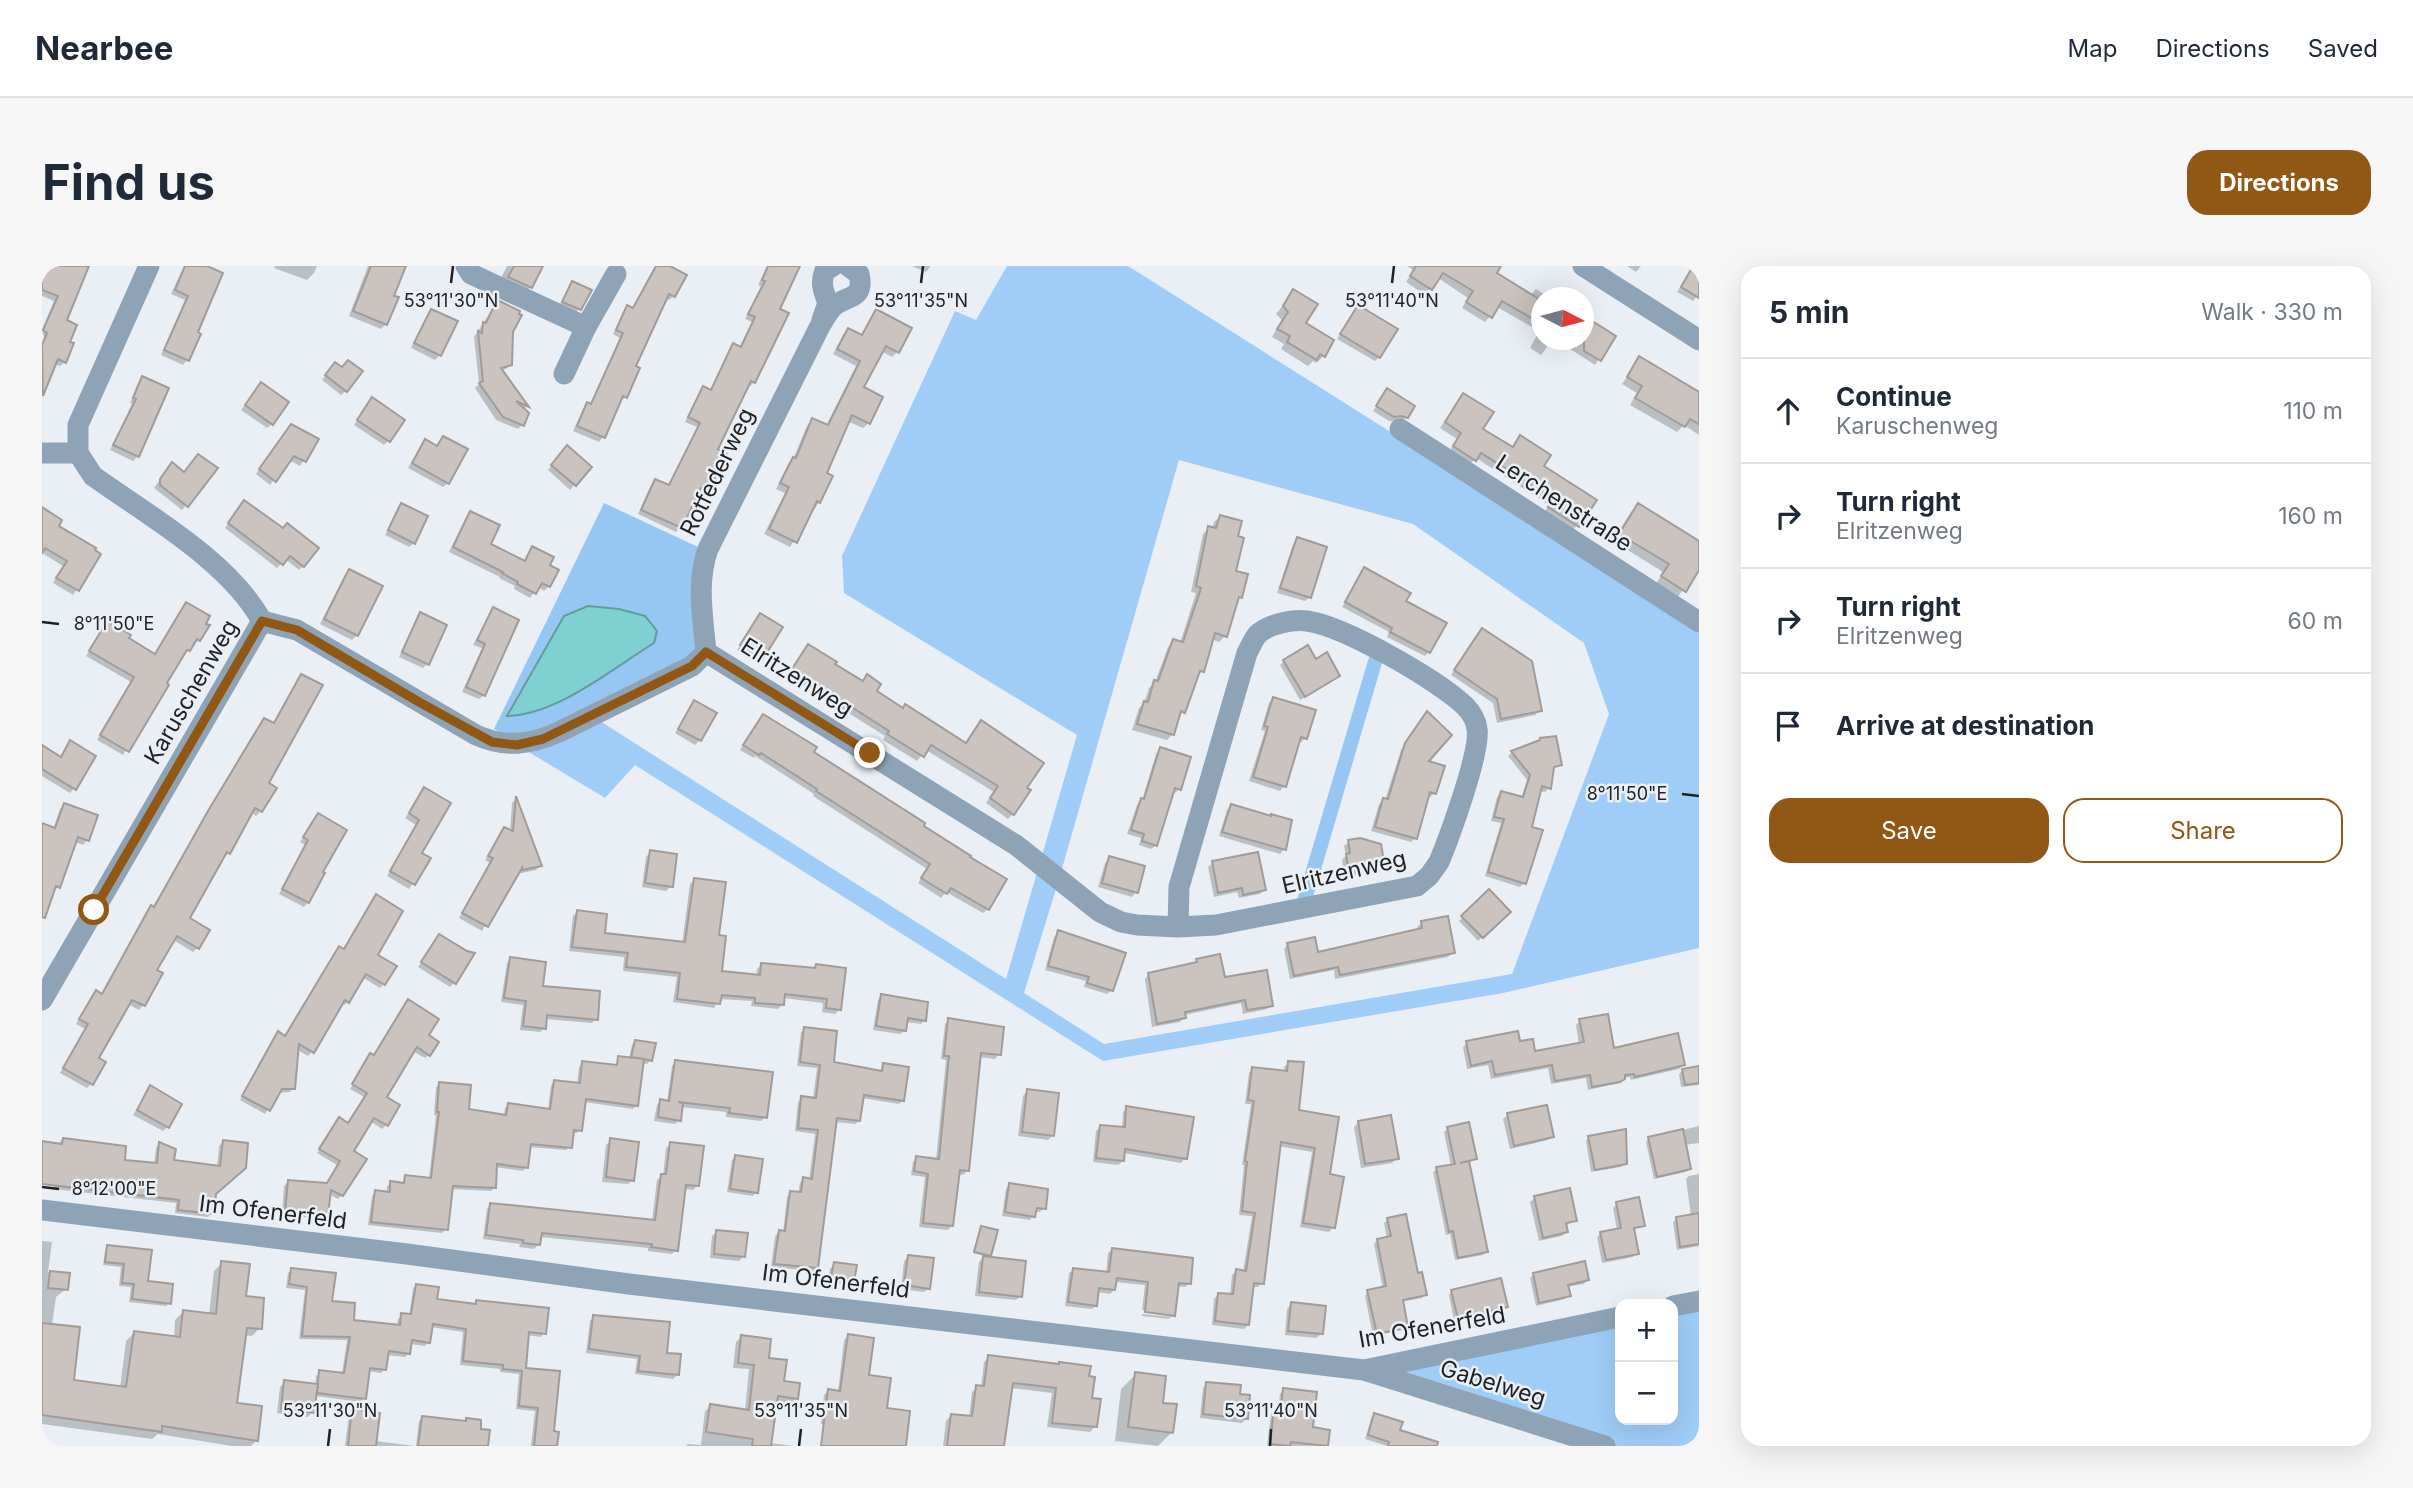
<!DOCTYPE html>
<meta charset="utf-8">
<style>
body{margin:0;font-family:Inter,sans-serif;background:#f6f6f7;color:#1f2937}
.controls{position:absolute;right:21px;bottom:21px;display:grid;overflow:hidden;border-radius:14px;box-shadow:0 7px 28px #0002}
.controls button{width:63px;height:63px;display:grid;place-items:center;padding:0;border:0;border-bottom:2px solid #e0e1e3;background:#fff;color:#1f2937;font:35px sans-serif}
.compass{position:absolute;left:1489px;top:21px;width:63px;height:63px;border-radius:50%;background:#fff;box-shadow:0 7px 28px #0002;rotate:96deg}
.stop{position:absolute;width:21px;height:21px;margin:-16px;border:5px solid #915714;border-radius:50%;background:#fff}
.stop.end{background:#915714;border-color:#fff;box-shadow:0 2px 7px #0008}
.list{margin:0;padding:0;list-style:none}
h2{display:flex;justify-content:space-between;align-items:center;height:91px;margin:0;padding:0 28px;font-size:30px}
h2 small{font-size:23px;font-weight:400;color:#747a83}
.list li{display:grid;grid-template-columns:46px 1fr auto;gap:21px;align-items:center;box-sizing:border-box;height:105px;padding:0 28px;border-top:2px solid #e0e1e3}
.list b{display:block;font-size:26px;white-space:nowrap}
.list p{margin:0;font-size:23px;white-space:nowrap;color:#747a83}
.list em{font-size:23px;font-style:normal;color:#747a83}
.actions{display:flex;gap:14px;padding:21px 28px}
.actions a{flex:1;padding:16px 0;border:2px solid #915714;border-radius:21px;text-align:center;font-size:24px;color:#915714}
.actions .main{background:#915714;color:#fff}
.icon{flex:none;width:38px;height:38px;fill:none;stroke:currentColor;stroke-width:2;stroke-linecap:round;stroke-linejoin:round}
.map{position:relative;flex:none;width:1657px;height:1180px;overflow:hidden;border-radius:21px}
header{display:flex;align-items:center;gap:42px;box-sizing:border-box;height:98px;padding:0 35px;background:#fff;border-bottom:2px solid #e0e1e3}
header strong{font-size:33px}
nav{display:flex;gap:38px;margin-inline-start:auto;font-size:24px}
.intro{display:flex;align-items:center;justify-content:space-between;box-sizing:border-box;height:168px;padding:0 42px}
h1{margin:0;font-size:49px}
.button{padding:18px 32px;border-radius:21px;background:#915714;color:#fff;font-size:24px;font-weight:700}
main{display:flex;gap:42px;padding:0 42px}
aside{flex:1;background:#fff;border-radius:21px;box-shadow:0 7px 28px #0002}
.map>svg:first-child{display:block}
.green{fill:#9fcdf7;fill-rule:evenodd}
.forest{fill:#96c6f2}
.water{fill:#7fd1d1;stroke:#629c9d;stroke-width:2}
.shadow{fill:#0003}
.building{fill:#cac3bf;stroke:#a29b97;stroke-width:2}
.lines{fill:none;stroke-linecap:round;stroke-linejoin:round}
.minor{stroke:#8ea4b6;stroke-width:21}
.route{stroke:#915714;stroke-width:9}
.ticks{fill:none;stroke:#1f2123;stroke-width:2.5}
.labels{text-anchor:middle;stroke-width:5;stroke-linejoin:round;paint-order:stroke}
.street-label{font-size:23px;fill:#1f2123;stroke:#e9eff5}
.ticks-label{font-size:18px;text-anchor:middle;fill:#1f2123;stroke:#e9eff5;stroke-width:5;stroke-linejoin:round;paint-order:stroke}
</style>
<header>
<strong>Nearbee</strong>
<nav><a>Map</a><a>Directions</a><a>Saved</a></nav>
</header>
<div class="intro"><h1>Find us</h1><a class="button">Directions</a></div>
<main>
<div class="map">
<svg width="1657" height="1180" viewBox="0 0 1657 1180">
<rect width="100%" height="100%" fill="#e9eff5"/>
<g class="green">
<path d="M 965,0 L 1086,0 L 1657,361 L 1657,682 L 1461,727 L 1061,795 L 593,499 L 563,532 L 475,479 L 550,450 L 964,713 L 1035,469 L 802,327 L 800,290 L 913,45 L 934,54 ZM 1137,194 L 1371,258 L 1542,377 L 1567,448 L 1470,708 L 1062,778 L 982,727 L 1017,613 Z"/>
<path d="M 1657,1035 L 1657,1180 L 1559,1180 L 1322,1104 L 1578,1051 L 1578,1154 L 1631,1154 L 1631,1040 Z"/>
</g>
<g class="forest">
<path d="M 562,237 L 656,281 L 654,380 L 644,395 L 518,461 L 464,470 L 452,463 Z"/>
<path d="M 1330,381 L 1343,387 L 1268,641 L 1252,644 Z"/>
</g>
<path class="water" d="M 546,340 L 577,343 L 603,350 L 615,365 L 612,377 C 570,403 515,449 465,450 L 522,350 Z"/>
<g class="shadow">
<path d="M 0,0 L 46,0 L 23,55 L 26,77 L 23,96 L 18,100 L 12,98 L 0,129 L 2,71 L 0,64 L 12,35 L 0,30 Z"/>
<path d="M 142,0 L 161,0 L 154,67 L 145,94 L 141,99 L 119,89 L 143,34 L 129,28 Z"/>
<path d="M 233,0 L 275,0 L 272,7 L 265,14 L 232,2 Z"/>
<path d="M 326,0 L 362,0 L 350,31 L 344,58 L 339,63 L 307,50 Z"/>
<path d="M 465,0 L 493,0 L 489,21 L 484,25 L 459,12 Z"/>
<path d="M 613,0 L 624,0 L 632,30 L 627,34 L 623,32 L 591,101 L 583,131 L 579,135 L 577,134 L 561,171 L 557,176 L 531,165 L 541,143 L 545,138 L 548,139 L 578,72 L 571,68 L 581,46 L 586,42 L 590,43 Z"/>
<path d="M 725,0 L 756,0 L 736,44 L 712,116 L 707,121 L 705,120 L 673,184 L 665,225 L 661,229 L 655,226 L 639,261 L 634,266 L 596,248 L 609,219 L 613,215 L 626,220 L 655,161 L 643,156 L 657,127 L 662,122 L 668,125 L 687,84 L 691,79 L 697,82 L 710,56 L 703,53 L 719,20 L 716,19 Z"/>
<path d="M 870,0 L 889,0 L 884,6 Z"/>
<path d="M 1365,0 L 1457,0 L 1452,8 L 1488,30 L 1494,23 L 1508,32 L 1500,32 L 1500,74 L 1510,74 L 1499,89 L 1488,82 L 1497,65 L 1455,41 L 1443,56 L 1420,42 L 1426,32 L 1396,12 L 1383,29 L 1364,16 L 1371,4 Z"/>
<path d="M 1585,0 L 1599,0 L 1594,6 Z"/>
<path d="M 1651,0 L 1657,0 L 1657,28 L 1651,35 L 1635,26 Z"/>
<path d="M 530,17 L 537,43 L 533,47 L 517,40 Z"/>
<path d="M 1248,31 L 1282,90 L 1274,97 L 1271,95 L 1266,100 L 1239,83 L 1242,78 L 1230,71 L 1240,54 L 1234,48 Z"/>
<path d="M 455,36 L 469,66 L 469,99 L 464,103 L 458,104 L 485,140 L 481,144 L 480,159 L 476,163 L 454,154 L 433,122 L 437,118 L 432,71 Z"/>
<path d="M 1316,41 L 1337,91 L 1333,95 L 1295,73 Z"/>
<path d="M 389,45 L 398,89 L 393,94 L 369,82 L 385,49 Z"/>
<path d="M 834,45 L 855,86 L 850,91 L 839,85 L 820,122 L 827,157 L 821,162 L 805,155 L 783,208 L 777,236 L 748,281 L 722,268 L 743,227 L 734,223 L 746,198 L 751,193 L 765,160 L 770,154 L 784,160 L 814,100 L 791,88 L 801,69 L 806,64 L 818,70 Z"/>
<path d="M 1547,56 L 1572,71 L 1553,99 L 1528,83 L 1535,74 L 1542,74 L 1542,62 Z"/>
<path d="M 1598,93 L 1652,125 L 1654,123 L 1657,125 L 1657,169 L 1642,159 L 1635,166 L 1588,139 L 1595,127 L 1580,118 Z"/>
<path d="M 289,102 L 304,125 L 299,129 L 280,114 Z"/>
<path d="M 101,112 L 125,123 L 96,190 L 91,195 L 68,184 L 90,138 L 88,137 L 96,117 Z"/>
<path d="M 215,123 L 230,158 L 225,162 L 199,144 Z"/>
<path d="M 1345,125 L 1364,151 L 1360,156 L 1347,155 L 1331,145 Z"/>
<path d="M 1421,129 L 1439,163 L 1470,182 L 1478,172 L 1500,201 L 1552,234 L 1530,266 L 1501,248 L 1507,239 L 1434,192 L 1427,199 L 1407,186 L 1415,173 L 1398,162 Z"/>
<path d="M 326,138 L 346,175 L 342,179 L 312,159 Z"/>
<path d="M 245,165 L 274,174 L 258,200 L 247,194 L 228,219 L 214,208 Z"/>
<path d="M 401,172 L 406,217 L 401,221 L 366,202 L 383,175 L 394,181 Z"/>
<path d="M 521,186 L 548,201 L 528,224 L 506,204 Z"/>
<path d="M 126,203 L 142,207 L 173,203 L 140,244 L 112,222 Z"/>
<path d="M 1596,239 L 1657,277 L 1657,301 L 1635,332 L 1614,318 L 1621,306 L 1571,275 L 1589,246 Z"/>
<path d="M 359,240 L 372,277 L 367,281 L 343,269 Z"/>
<path d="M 198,241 L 261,300 L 257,304 L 243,293 L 235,302 L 183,262 Z"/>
<path d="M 0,246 L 14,260 L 57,289 L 31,329 L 11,317 L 21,300 L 0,287 Z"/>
<path d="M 429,247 L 447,278 L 482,296 L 491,282 L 506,300 L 507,320 L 502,325 L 496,321 L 488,332 L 472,323 L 473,320 L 457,312 L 458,311 L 407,286 L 424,251 Z"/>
<path d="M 1178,251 L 1198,331 L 1193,336 L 1183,370 L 1177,376 L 1169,373 L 1160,405 L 1154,411 L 1141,446 L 1136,451 L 1131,468 L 1125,474 L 1090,464 L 1097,442 L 1102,437 L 1107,422 L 1113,416 L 1126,381 L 1132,375 L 1138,377 L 1154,327 L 1149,326 L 1161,268 L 1167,262 L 1170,263 L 1172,256 Z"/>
<path d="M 1255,273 L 1268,331 L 1263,335 L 1235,327 L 1251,278 Z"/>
<path d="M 1322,304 L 1362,336 L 1387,386 L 1383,390 L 1345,371 L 1347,366 L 1300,341 Z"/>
<path d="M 307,305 L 315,369 L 310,374 L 278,358 L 302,310 Z"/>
<path d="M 144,338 L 157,374 L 141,388 L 81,489 L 55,474 L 89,416 L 44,390 L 65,357 L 112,390 Z"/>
<path d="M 451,343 L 442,429 L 437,433 L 420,426 L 440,382 L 431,379 Z"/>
<path d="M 379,349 L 385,398 L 381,402 L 357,391 L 374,353 Z"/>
<path d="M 718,349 L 720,392 L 715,396 L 695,384 Z"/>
<path d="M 1436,369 L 1498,444 L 1493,449 L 1455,457 L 1451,437 L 1409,409 Z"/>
<path d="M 767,380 L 791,399 L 820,416 L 825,411 L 832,425 L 923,479 L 939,456 L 983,522 L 971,548 L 966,553 L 944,537 L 952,526 L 884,484 L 875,495 L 841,474 L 843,470 L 746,409 Z"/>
<path d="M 1242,395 L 1273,395 L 1292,414 L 1258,434 L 1238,399 Z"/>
<path d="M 260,410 L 225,518 L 219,545 L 214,550 L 209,546 L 187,587 L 182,591 L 180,590 L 145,653 L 156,681 L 151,686 L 131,674 L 113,705 L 119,708 L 101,739 L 97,744 L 86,738 L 55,793 L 49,818 L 45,822 L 18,807 L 43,763 L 34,758 L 50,730 L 54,726 L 59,729 L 105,646 L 111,642 L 162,551 L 218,458 L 222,454 L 230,459 Z"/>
<path d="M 1231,433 L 1264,472 L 1259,476 L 1256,476 L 1242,520 L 1238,525 L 1207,515 L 1223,465 L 1219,464 L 1227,437 Z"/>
<path d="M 652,437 L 658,474 L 653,479 L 633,467 Z"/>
<path d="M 1385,447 L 1383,496 L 1393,527 L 1388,531 L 1385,530 L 1373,572 L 1369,576 L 1329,565 L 1337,538 L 1343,534 L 1359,484 Z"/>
<path d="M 717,454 L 770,487 L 879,560 L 946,643 L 941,647 L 904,626 L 899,632 L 876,617 L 885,603 L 771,530 L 772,528 L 713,490 L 712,492 L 698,484 Z"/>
<path d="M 29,477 L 32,522 L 28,527 L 0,510 L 0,488 L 18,492 Z"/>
<path d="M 1495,477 L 1518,498 L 1509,503 L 1507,522 L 1503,526 L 1497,525 L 1488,562 L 1482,617 L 1478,621 L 1443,610 L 1459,557 L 1449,555 L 1455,531 L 1459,527 L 1479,532 L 1485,514 L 1466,490 L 1470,486 Z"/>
<path d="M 1119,483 L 1137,523 L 1133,527 L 1130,526 L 1114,579 L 1109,583 L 1097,579 L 1099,572 L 1085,568 L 1095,539 L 1100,534 L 1114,488 Z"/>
<path d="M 383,523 L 378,587 L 386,592 L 367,623 L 345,610 L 374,559 L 363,552 Z"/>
<path d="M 473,534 L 498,600 L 494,604 L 475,608 L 440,665 L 417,652 L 448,597 L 443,594 L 458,568 L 462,563 L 468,565 L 470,537 Z"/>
<path d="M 22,539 L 45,574 L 41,579 L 33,576 L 17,621 L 10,624 L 0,654 L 0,558 L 11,563 L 18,543 Z"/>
<path d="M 1189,540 L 1228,552 L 1230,550 L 1250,556 L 1242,583 L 1238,588 L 1177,570 L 1185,544 Z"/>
<path d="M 276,549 L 278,607 L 266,636 L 262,641 L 237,628 L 263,579 L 258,576 Z"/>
<path d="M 1307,576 L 1341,601 L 1336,605 L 1303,611 L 1300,594 L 1304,590 L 1302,580 Z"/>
<path d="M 608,586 L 629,620 L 624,625 L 600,621 L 604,591 Z"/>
<path d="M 1068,592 L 1094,626 L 1090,631 L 1056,621 L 1063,597 Z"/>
<path d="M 1171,597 L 1222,623 L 1218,628 L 1197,632 L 1195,626 L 1172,631 L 1166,601 Z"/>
<path d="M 653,614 L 675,671 L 678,707 L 714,710 L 715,703 L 720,698 L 771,704 L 775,700 L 797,744 L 793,748 L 780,746 L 781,737 L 741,732 L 740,739 L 736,743 L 709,740 L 710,735 L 677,733 L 672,742 L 631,736 L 635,711 L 581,705 L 582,691 L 527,685 L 531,650 L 535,646 L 562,668 L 640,678 L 648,618 Z"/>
<path d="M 1447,626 L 1466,646 L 1436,675 L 1417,655 Z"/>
<path d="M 334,630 L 333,689 L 342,718 L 338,722 L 320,711 L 306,736 L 302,739 L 299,738 L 270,786 L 266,790 L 254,783 L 252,822 L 248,826 L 236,827 L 223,848 L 198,834 L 232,771 L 236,768 L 242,771 L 301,685 Z"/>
<path d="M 1380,657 L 1411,687 L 1406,691 L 1293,713 L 1292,704 L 1248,713 L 1242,683 L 1246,678 L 1275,688 L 1376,665 L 1375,661 Z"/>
<path d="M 1017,666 L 1070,724 L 1065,728 L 1042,721 L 1044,715 L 1003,704 L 1012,671 Z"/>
<path d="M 397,670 L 412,717 L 408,721 L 376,701 Z"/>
<path d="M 469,693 L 499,721 L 554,753 L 550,757 L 503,753 L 502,762 L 498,766 L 478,764 L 481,739 L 459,736 L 465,697 Z"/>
<path d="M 1155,694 L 1182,713 L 1230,739 L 1225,743 L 1201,748 L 1199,737 L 1142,749 L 1138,756 L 1110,761 L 1103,713 L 1107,708 L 1151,699 Z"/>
<path d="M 840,730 L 883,754 L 879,758 L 864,756 L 862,765 L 858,768 L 831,764 L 836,734 Z"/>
<path d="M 366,735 L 385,770 L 387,789 L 383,792 L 370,785 L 342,832 L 344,859 L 340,863 L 328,855 L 309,886 L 300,929 L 296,933 L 287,928 L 285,949 L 281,953 L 240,949 L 242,920 L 246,916 L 284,919 L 295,899 L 275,887 L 294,857 L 306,858 L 322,831 L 308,823 L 325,794 L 331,791 Z"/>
<path d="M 907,754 L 957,788 L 953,793 L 937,791 L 925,905 L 921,909 L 916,908 L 910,960 L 906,964 L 877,961 L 883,911 L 869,909 L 871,896 L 875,891 L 894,894 L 904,794 L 899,793 L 903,758 Z"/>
<path d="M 1538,755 L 1570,784 L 1641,799 L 1637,803 L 1589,814 L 1588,811 L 1581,812 L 1577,817 L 1546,824 L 1544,812 L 1509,818 L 1506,802 L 1449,813 L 1446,799 L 1425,803 L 1421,781 L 1425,777 L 1477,777 L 1492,787 L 1537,779 L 1534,759 Z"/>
<path d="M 763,763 L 790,798 L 837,806 L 842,799 L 861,834 L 857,838 L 820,832 L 817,855 L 813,858 L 793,856 L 775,1002 L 771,1005 L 729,1001 L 733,970 L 737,966 L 741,967 L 745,931 L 749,927 L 756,928 L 758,917 L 761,913 L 767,914 L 773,868 L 753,865 L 756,836 L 760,832 L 771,833 L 775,802 L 755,800 L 759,766 Z"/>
<path d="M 594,775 L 609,794 L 605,798 L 600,797 L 594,839 L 591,843 L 542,836 L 538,864 L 535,867 L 530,867 L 528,881 L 524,884 L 487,881 L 484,901 L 481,905 L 453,901 L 453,921 L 449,925 L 409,923 L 404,963 L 400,967 L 326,959 L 330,930 L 334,926 L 345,927 L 345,920 L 349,917 L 360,918 L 364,910 L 387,913 L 394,849 L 392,849 L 394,821 L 398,818 L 425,845 L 462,850 L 463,842 L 467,839 L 506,844 L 509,819 L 513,816 L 535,818 L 537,801 L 541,797 L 573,801 L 577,792 L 587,793 L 590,779 Z"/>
<path d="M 634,796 L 723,851 L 719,855 L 684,851 L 684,846 L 639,841 L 637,854 L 633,858 L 612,855 L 615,839 L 619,835 L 625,836 L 630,800 Z"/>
<path d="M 1247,797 L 1255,845 L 1295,852 L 1286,910 L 1291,961 L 1287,966 L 1258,961 L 1270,886 L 1236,880 L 1220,1017 L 1216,1021 L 1210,1021 L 1206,1059 L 1202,1063 L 1170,1059 L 1172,1033 L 1176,1029 L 1188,1030 L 1190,1009 L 1194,1005 L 1201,1006 L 1210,950 L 1197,949 L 1202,899 L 1200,899 L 1209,838 L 1203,838 L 1207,807 L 1211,803 L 1242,806 L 1242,801 Z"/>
<path d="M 1657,802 L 1657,819 L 1639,821 L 1637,808 L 1641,804 Z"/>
<path d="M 108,822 L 125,861 L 121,865 L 91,849 Z"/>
<path d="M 985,825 L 1010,870 L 1006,874 L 976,870 L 981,830 Z"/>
<path d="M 1085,842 L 1143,892 L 1139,897 L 1081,887 L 1081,895 L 1076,899 L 1051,896 L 1054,865 L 1058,861 L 1080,863 L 1081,846 Z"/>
<path d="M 1466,849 L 1510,870 L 1506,874 L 1468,883 L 1461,853 Z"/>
<path d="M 1317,856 L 1355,892 L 1350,897 L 1319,902 L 1312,861 Z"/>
<path d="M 1657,860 L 1657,877 L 1642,879 L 1647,903 L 1644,906 L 1612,913 L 1604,876 L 1607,872 Z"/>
<path d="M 1406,863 L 1433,893 L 1426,897 L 1444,985 L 1441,989 L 1413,994 L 1408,968 L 1404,969 L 1391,906 L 1395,903 L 1409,900 L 1402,866 Z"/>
<path d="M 1547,871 L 1583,897 L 1579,901 L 1549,906 L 1544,875 Z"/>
<path d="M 21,873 L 81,895 L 112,899 L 114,882 L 117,878 L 130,896 L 175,901 L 177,880 L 181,876 L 204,878 L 173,928 L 170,947 L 166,951 L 133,947 L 134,937 L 11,923 L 17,877 Z"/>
<path d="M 569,874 L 590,914 L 586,918 L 560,916 L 564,879 Z"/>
<path d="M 629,878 L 655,920 L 651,924 L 642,923 L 634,984 L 630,988 L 606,985 L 606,982 L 498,971 L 497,978 L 492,983 L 477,981 L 478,978 L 441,973 L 445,943 L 449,939 L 610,955 L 615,914 L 621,910 L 624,882 Z"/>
<path d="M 694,891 L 714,926 L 711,930 L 685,926 L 690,894 Z"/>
<path d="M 1657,908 L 1657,980 L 1635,984 L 1631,956 L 1635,953 L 1649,950 L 1644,913 L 1647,910 Z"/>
<path d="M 968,919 L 1002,942 L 998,946 L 993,946 L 988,954 L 960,950 L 964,923 Z"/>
<path d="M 1493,932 L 1533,954 L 1523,960 L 1524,966 L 1520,970 L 1497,975 L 1488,936 Z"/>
<path d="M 1575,938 L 1601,959 L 1590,964 L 1595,987 L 1591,991 L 1560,997 L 1555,971 L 1559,967 L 1575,964 L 1571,942 Z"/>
<path d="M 1346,954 L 1383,1028 L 1380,1032 L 1359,1036 L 1364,1060 L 1361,1064 L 1331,1070 L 1323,1030 L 1326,1026 L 1341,1023 L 1332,978 L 1335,975 L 1345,973 L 1342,957 Z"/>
<path d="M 939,962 L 947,989 L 944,992 L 979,1030 L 974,1034 L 933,1030 L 937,996 L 943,990 L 931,987 Z"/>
<path d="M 675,966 L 701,991 L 697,995 L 668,992 L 670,970 Z"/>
<path d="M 0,975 L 10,976 L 6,1006 L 26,1009 L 24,1023 L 14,1031 L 10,1059 L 30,1116 L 78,1122 L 84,1075 L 92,1067 L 132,1072 L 133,1054 L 141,1046 L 167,1049 L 172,1005 L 180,997 L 202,1032 L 218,1062 L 210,1070 L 202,1069 L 193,1139 L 215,1174 L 209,1180 L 190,1180 L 116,1168 L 110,1173 L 0,1158 Z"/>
<path d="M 66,981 L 104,1017 L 127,1037 L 124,1040 L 87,1036 L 89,1021 L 77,1020 L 79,1001 L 61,999 L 63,985 Z"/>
<path d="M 1070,984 L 1147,1017 L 1143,1021 L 1135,1020 L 1130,1050 L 1130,1048 L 1100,1044 L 1103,1019 L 1073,1016 L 1072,1024 L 1068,1028 L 1055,1026 L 1054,1039 L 1050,1043 L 1023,1040 L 1027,1007 L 1031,1004 L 1064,1008 L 1066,987 Z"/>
<path d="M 867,991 L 887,1022 L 882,1026 L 859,1023 L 862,995 Z"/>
<path d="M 793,998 L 811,1014 L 806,1019 L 786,1015 L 788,1003 Z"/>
<path d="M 250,1004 L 310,1055 L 355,1060 L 356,1053 L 360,1049 L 367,1050 L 371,1023 L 374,1019 L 393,1034 L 431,1040 L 435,1035 L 502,1067 L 499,1071 L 485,1069 L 482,1103 L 510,1167 L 514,1180 L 489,1180 L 493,1145 L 474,1143 L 477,1108 L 458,1106 L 458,1103 L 418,1099 L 421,1066 L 389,1061 L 387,1076 L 383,1080 L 368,1078 L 367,1087 L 363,1091 L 344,1089 L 343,1103 L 339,1107 L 326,1105 L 322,1132 L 319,1136 L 273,1130 L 270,1146 L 266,1151 L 235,1147 L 238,1121 L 243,1116 L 273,1120 L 274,1110 L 278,1106 L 300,1108 L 305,1074 L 257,1073 L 263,1024 L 244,1022 L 246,1007 Z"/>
<path d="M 1492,1008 L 1545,1014 L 1542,1018 L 1525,1021 L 1527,1029 L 1523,1033 L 1494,1040 L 1488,1012 Z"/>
<path d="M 1410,1025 L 1464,1041 L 1460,1044 L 1412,1055 L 1407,1029 Z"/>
<path d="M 1250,1038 L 1279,1068 L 1274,1072 L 1243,1069 L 1245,1043 Z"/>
<path d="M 1100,1048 L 1129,1051 L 1127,1053 L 1100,1050 Z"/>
<path d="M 552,1051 L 635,1109 L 631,1113 L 593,1108 L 595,1093 L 544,1087 L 548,1055 Z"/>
<path d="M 806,1070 L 825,1111 L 862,1180 L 831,1180 L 833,1165 L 779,1158 L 782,1129 L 786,1125 L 796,1126 L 802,1074 Z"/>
<path d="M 699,1071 L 725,1093 L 754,1132 L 749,1137 L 734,1135 L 728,1177 L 752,1180 L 644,1180 L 646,1178 L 659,1179 L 663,1145 L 669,1140 L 703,1145 L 707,1103 L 691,1102 L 694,1076 Z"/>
<path d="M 947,1091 L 1046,1112 L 1053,1160 L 1048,1166 L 1005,1161 L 1010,1127 L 969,1122 L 960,1180 L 901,1180 L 904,1155 L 909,1149 L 927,1152 L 930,1126 L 935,1121 L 939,1122 L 942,1096 Z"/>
<path d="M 1094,1108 L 1119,1138 L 1130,1166 L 1116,1180 L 1073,1175 L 1079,1123 Z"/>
<path d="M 1165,1117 L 1196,1129 L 1204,1153 L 1200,1157 L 1158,1152 L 1161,1122 Z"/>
<path d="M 1242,1124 L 1269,1163 L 1286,1165 L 1284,1180 L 1225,1180 L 1229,1148 L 1233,1144 L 1236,1145 L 1238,1128 Z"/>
<path d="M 311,1145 L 333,1175 L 373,1180 L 303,1180 L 307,1149 Z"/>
<path d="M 1332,1149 L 1366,1180 L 1345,1180 L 1323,1173 L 1329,1153 Z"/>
<path d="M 381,1151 L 422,1157 L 425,1154 L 437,1164 L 444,1180 L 374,1180 L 377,1155 Z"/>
</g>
<g class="building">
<path d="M 0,0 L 47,0 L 25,54 L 35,59 L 28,76 L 32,77 L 24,97 L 16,93 L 1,130 L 0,79 L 5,67 L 1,64 L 16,30 L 0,24 Z"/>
<path d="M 143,0 L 165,0 L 181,7 L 156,66 L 159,68 L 147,95 L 122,84 L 146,30 L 133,24 Z"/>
<path d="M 329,0 L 364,0 L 352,30 L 357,31 L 345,59 L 311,45 Z"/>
<path d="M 472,0 L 501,0 L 490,22 L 466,11 Z"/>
<path d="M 614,0 L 628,0 L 645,9 L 633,31 L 627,28 L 594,100 L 598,102 L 585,132 L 581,130 L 563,172 L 535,160 L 545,136 L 549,138 L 581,67 L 574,64 L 585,39 L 591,42 Z"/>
<path d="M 726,0 L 758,0 L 738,43 L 747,47 L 713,117 L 709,115 L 676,183 L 685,188 L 666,226 L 659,222 L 640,262 L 599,244 L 613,213 L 627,219 L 658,157 L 646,151 L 661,120 L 669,124 L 691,77 L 699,81 L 713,51 L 706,48 L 723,15 L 720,14 Z"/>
<path d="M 1374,0 L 1459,0 L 1455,7 L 1500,35 L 1500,58 L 1460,35 L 1450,52 L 1424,36 L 1431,25 L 1401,7 L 1390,24 L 1368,10 Z"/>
<path d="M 1651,0 L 1657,0 L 1657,32 L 1639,21 Z"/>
<path d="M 530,15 L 550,24 L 539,44 L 520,36 Z"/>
<path d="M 1251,23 L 1276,38 L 1264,57 L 1292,74 L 1283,91 L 1278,88 L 1275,94 L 1245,76 L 1248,70 L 1235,63 L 1246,46 L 1241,40 Z"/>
<path d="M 455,34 L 478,45 L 477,48 L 480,49 L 471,66 L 470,99 L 459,102 L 487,141 L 474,135 L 487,147 L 482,160 L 461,151 L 437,117 L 441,115 L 436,65 L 440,67 L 441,56 L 444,57 Z"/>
<path d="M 1316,39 L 1356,63 L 1338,92 L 1298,68 Z"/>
<path d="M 389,43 L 416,55 L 399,90 L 372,77 Z"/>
<path d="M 834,43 L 870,62 L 857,87 L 844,80 L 822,121 L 841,131 L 828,158 L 810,149 L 785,207 L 791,210 L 778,237 L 775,235 L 755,277 L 727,263 L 747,221 L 738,217 L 751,191 L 754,192 L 770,152 L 786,159 L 818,95 L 795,83 L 806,62 L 820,69 Z"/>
<path d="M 1547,53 L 1574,70 L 1559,95 L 1542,85 L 1542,63 Z"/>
<path d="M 1597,90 L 1657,126 L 1657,158 L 1648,153 L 1643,161 L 1593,132 L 1600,120 L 1585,111 Z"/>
<path d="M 306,94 L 321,105 L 305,126 L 283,109 L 293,96 L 300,101 Z"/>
<path d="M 100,110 L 127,122 L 97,191 L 71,179 L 94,133 L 91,132 Z"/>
<path d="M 219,116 L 247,136 L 231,159 L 203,139 Z"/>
<path d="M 1345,122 L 1373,140 L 1366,152 L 1359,150 L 1352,151 L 1334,140 Z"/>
<path d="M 1421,127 L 1452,146 L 1441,163 L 1471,181 L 1478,169 L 1509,189 L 1502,200 L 1555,234 L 1537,261 L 1506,241 L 1511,233 L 1439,187 L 1434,195 L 1411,180 L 1419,167 L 1403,156 Z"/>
<path d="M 330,131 L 363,154 L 348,176 L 315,154 Z"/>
<path d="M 249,158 L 277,173 L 264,196 L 252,190 L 234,216 L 217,203 Z"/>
<path d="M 401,170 L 426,183 L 407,218 L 370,197 L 383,173 L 395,180 Z"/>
<path d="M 525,179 L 550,201 L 534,220 L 509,199 Z"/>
<path d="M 156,188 L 176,202 L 146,241 L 118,219 L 118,213 L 130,196 L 142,206 Z"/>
<path d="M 202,234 L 241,262 L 245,257 L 277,282 L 262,301 L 248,290 L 241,299 L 186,257 Z"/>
<path d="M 359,237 L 386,250 L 373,278 L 346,264 Z"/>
<path d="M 1596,237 L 1657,275 L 1657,304 L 1644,326 L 1619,310 L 1627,298 L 1577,268 Z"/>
<path d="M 0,241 L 20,254 L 17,260 L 54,282 L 53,284 L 59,288 L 37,325 L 14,312 L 25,295 L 3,282 L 0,287 Z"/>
<path d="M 428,245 L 458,259 L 449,278 L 483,295 L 490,280 L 512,291 L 508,299 L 517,304 L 508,321 L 500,317 L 494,328 L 475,318 L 476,316 L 460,307 L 461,306 L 411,281 Z"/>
<path d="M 1178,249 L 1200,255 L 1196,270 L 1202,272 L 1194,305 L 1206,308 L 1200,332 L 1197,331 L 1185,371 L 1173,367 L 1162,406 L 1158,405 L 1143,447 L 1139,445 L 1132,469 L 1095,458 L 1102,435 L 1106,436 L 1112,414 L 1116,415 L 1131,373 L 1141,376 L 1159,322 L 1154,320 L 1166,260 L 1174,262 Z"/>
<path d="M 1255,271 L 1285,281 L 1269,332 L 1238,322 Z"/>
<path d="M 1322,301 L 1369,327 L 1364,335 L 1405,357 L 1388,387 L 1348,366 L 1350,362 L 1303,336 Z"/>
<path d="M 307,303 L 341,320 L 316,370 L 282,353 Z"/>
<path d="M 144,336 L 168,350 L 164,358 L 168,359 L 158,375 L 155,373 L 148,385 L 145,384 L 125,417 L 127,419 L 87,486 L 58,469 L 92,411 L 47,385 L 65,355 L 89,369 L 87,372 L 113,388 Z"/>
<path d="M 451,341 L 477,354 L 443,430 L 424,421 L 443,378 L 435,374 Z"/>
<path d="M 378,346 L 405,359 L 387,399 L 360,386 Z"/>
<path d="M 718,347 L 741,361 L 721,393 L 698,379 Z"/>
<path d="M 1440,362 L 1490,395 L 1500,445 L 1459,453 L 1455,433 L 1412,404 Z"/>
<path d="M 766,378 L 795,396 L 793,398 L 821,415 L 825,408 L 839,418 L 835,425 L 861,442 L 863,438 L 924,477 L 939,454 L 1002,497 L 985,522 L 989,524 L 972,549 L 948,532 L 956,520 L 889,479 L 882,491 L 845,468 L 847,465 L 750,403 Z"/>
<path d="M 1266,379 L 1274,393 L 1285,386 L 1298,410 L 1263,431 L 1241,394 Z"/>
<path d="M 259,408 L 281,419 L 227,517 L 235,522 L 220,546 L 213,542 L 188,588 L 185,586 L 148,652 L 168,664 L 157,683 L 135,670 L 115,704 L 121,707 L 103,740 L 90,734 L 57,792 L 64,796 L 51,819 L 21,802 L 46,758 L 37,753 L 54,724 L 60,728 L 109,639 L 112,641 L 166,545 L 222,452 L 232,457 Z"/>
<path d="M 1231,431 L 1274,444 L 1265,473 L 1259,471 L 1244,521 L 1211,511 L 1226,461 L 1222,460 Z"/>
<path d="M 652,434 L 675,447 L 659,475 L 636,463 Z"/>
<path d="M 1385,445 L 1410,469 L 1387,495 L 1403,500 L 1394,528 L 1388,526 L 1375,573 L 1333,561 L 1341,532 L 1346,533 L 1363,477 Z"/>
<path d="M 721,448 L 775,481 L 772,486 L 883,557 L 882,560 L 929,590 L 928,591 L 965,613 L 947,644 L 909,622 L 905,628 L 879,612 L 888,598 L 774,525 L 775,523 L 719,487 L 717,489 L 701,479 Z"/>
<path d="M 1514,470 L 1520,499 L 1512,501 L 1509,523 L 1500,520 L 1490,561 L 1501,564 L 1484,618 L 1446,606 L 1462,553 L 1452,551 L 1459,525 L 1481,531 L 1488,509 L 1469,485 L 1498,474 L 1498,472 Z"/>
<path d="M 28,474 L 54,490 L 34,524 L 0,503 L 0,479 L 19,491 Z"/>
<path d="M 1118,481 L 1149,491 L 1139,524 L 1133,522 L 1115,580 L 1100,575 L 1102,568 L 1089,564 L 1099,532 L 1102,533 Z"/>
<path d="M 382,521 L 409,537 L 380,587 L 389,592 L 373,619 L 348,605 L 377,554 L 367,547 Z"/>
<path d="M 474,530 L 500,600 L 480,604 L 480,602 L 446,661 L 420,647 L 451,592 L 446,590 L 462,561 L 471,565 Z"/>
<path d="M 22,537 L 56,549 L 47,575 L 36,571 L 18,622 L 14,620 L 3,652 L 0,651 L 0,557 L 13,562 Z"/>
<path d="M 1189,538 L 1229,550 L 1229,548 L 1250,554 L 1244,584 L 1180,566 Z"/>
<path d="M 276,547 L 305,564 L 281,606 L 283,607 L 267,637 L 240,623 L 266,574 L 261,571 Z"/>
<path d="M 1318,572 L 1339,578 L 1343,601 L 1307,607 L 1304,588 L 1308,587 L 1306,574 Z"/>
<path d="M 608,584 L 635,588 L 631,621 L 603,617 Z"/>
<path d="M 1216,586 L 1224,624 L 1201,629 L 1200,622 L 1176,627 L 1170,595 Z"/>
<path d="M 1067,590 L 1103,600 L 1096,627 L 1060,617 Z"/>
<path d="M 652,612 L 684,616 L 677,669 L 684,670 L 680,705 L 718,709 L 719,697 L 773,702 L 774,698 L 804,702 L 799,744 L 784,742 L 785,733 L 743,728 L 742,739 L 713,737 L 713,732 L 680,729 L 678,738 L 635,733 L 638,707 L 584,701 L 586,687 L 530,681 L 535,644 L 565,648 L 563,667 L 643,676 Z"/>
<path d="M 1447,623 L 1469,646 L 1441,672 L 1419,650 Z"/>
<path d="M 334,628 L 361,645 L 336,689 L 355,700 L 343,719 L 324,708 L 307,737 L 303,734 L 272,787 L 257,778 L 253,823 L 240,823 L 228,845 L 200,830 L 236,765 L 243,770 L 297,680 L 302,683 Z"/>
<path d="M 1406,650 L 1413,687 L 1298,709 L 1296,701 L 1252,710 L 1245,677 L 1273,671 L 1276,686 L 1380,662 L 1379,655 Z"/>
<path d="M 1016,664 L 1084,687 L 1071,725 L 1045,717 L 1047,711 L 1006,700 Z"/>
<path d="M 397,668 L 425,685 L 433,687 L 414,718 L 379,696 Z"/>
<path d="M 1178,688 L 1183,711 L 1225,704 L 1231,740 L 1205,744 L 1203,734 L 1143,746 L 1144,752 L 1115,758 L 1106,707 L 1155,696 L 1154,693 Z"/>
<path d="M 468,691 L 504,696 L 501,720 L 558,725 L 556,754 L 505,749 L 504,763 L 481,760 L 484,735 L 462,732 Z"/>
<path d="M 839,728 L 886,736 L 884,755 L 866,752 L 864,765 L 834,760 Z"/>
<path d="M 366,733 L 397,753 L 387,769 L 397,776 L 388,790 L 375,781 L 345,831 L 358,839 L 346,860 L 332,852 L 312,885 L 325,893 L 301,930 L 289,924 L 286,949 L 243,946 L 246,914 L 285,917 L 298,895 L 277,883 L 297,851 L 306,857 L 325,827 L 310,818 L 328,787 L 332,789 Z"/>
<path d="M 1566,748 L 1572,782 L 1636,767 L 1643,799 L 1593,811 L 1592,808 L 1583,809 L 1583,813 L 1578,816 L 1550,821 L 1548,809 L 1513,815 L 1510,799 L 1453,809 L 1450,795 L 1429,800 L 1424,775 L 1476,765 L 1478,775 L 1491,773 L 1493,785 L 1542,776 L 1537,753 Z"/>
<path d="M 906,752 L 962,761 L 959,789 L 939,787 L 927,905 L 918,904 L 911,960 L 881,957 L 886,908 L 872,905 L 874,890 L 897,893 L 907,790 L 902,790 Z"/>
<path d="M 762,761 L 795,765 L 792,796 L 840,805 L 841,797 L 867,801 L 862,835 L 822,829 L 818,855 L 795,852 L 776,1002 L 732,998 L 737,964 L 743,965 L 748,925 L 759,926 L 761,911 L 770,913 L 776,864 L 756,862 L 759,830 L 774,832 L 778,799 L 758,796 Z"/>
<path d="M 593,774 L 614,777 L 610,795 L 602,793 L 596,840 L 544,833 L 540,865 L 532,864 L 530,882 L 489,878 L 486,902 L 455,898 L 454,922 L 411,920 L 406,964 L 329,956 L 333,924 L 348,926 L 348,915 L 362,917 L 363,909 L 389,912 L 397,846 L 395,846 L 397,816 L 429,819 L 427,843 L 464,849 L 466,837 L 508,843 L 512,814 L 538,817 L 540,795 L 575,799 L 576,790 L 602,793 L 589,791 Z"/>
<path d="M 633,794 L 731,806 L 725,852 L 687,847 L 688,842 L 636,836 L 641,837 L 639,855 L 616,851 L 618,833 L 627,835 Z"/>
<path d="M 1246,795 L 1262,796 L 1257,844 L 1297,851 L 1288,908 L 1302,911 L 1293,962 L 1261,957 L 1273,882 L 1239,876 L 1222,1018 L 1212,1017 L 1207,1059 L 1173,1055 L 1176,1027 L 1191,1028 L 1194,1003 L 1204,1005 L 1213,947 L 1200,945 L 1205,896 L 1203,895 L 1212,835 L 1206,834 L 1210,801 L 1245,805 Z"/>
<path d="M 1657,800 L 1657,817 L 1643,819 L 1640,803 Z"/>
<path d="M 108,819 L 140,838 L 127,862 L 95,844 Z"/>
<path d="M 985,823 L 1017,827 L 1012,870 L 980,866 Z"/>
<path d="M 1505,839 L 1512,871 L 1472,880 L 1465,847 Z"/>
<path d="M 1084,840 L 1152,851 L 1145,893 L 1083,883 L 1082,895 L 1054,892 L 1058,859 L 1083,861 Z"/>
<path d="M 1349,849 L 1357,893 L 1323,898 L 1316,855 Z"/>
<path d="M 1427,856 L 1435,893 L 1418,897 L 1427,895 L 1446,986 L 1416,992 L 1411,965 L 1407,966 L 1394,901 L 1413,898 L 1405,861 Z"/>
<path d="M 1584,863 L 1585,898 L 1553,904 L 1546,870 Z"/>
<path d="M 1641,863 L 1649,903 L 1615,911 L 1606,871 Z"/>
<path d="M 21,872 L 84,880 L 83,894 L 115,897 L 117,876 L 134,883 L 132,894 L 178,900 L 181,874 L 206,877 L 204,902 L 174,928 L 172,948 L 136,944 L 137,934 L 0,918 L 0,875 L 20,878 Z"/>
<path d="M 568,872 L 597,876 L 592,915 L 564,911 Z"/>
<path d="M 628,876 L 662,880 L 657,920 L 644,919 L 636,985 L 609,981 L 610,978 L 500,967 L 498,979 L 481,977 L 481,974 L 444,969 L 448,937 L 613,954 L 619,908 L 624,908 Z"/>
<path d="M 693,889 L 721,893 L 716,927 L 688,923 Z"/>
<path d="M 967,917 L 1006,923 L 1004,943 L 995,942 L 993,951 L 963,946 Z"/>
<path d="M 1528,922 L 1535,955 L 1524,957 L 1526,966 L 1501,972 L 1492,930 Z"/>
<path d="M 1597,931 L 1603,960 L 1592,962 L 1597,988 L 1564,994 L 1558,966 L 1579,962 L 1574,936 Z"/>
<path d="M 1657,947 L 1657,978 L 1638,981 L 1634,951 Z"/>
<path d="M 1364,948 L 1376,1007 L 1380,1006 L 1385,1029 L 1361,1034 L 1366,1061 L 1335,1068 L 1325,1024 L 1344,1020 L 1335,973 L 1349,970 L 1345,952 Z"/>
<path d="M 939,960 L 956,964 L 949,990 L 932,986 Z"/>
<path d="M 674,964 L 706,967 L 703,991 L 672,988 Z"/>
<path d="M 65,979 L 110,984 L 106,1015 L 131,1018 L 129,1038 L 90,1033 L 92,1018 L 80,1017 L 82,998 L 63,996 Z"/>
<path d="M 1070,982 L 1151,992 L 1149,1018 L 1137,1017 L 1133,1050 L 1103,1046 L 1106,1016 L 1075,1012 L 1073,1024 L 1057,1022 L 1055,1040 L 1026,1036 L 1031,1002 L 1067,1006 Z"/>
<path d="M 866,989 L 892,992 L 888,1023 L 862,1019 Z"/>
<path d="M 941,990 L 984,995 L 980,1031 L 937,1026 Z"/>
<path d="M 179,995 L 208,998 L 204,1030 L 222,1032 L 220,1063 L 205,1062 L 195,1137 L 220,1140 L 216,1175 L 120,1160 L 120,1166 L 0,1149 L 0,1057 L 38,1061 L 32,1114 L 84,1121 L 92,1065 L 138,1071 L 141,1044 L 174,1048 Z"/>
<path d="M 1543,995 L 1547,1014 L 1526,1019 L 1529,1030 L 1497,1037 L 1491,1007 Z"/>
<path d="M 792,996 L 815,999 L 812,1015 L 789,1011 Z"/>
<path d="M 249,1002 L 294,1007 L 290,1035 L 313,1037 L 312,1054 L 358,1059 L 359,1047 L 369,1048 L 374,1018 L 397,1021 L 395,1033 L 434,1038 L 434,1034 L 507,1042 L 504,1068 L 487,1066 L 484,1102 L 518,1105 L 512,1165 L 517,1166 L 515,1180 L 492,1180 L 496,1142 L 477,1140 L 480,1105 L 461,1103 L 461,1099 L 421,1095 L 424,1063 L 391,1058 L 388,1077 L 370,1074 L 368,1088 L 347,1085 L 344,1104 L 328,1102 L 324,1133 L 275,1127 L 277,1104 L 302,1107 L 308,1071 L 260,1070 L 265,1021 L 247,1018 Z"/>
<path d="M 8,1005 L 28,1007 L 26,1024 L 6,1022 Z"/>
<path d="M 1459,1012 L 1466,1041 L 1416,1053 L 1409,1024 Z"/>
<path d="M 1249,1036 L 1284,1040 L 1281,1068 L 1246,1065 Z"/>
<path d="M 551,1049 L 628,1056 L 625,1087 L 639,1088 L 637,1109 L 596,1105 L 598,1090 L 547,1083 Z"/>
<path d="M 806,1068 L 832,1072 L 827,1109 L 849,1112 L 845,1142 L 868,1145 L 864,1180 L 779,1180 L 786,1123 L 798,1125 Z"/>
<path d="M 699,1069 L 729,1073 L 727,1092 L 745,1094 L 742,1115 L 758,1117 L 756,1133 L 736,1130 L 729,1180 L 710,1180 L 711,1173 L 664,1166 L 668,1138 L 707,1144 L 712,1099 L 696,1097 Z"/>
<path d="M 946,1089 L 1017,1098 L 1017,1096 L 1049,1100 L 1047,1110 L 1053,1111 L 1050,1132 L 1059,1133 L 1055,1161 L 1010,1157 L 1014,1122 L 971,1117 L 962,1180 L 905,1180 L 909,1148 L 930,1150 L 934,1119 L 942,1120 Z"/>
<path d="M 1093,1106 L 1124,1110 L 1121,1137 L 1135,1138 L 1131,1167 L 1086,1161 Z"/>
<path d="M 242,1114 L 276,1118 L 272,1147 L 239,1143 Z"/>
<path d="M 1164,1116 L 1199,1119 L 1198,1128 L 1208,1129 L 1206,1153 L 1161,1148 Z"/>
<path d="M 1241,1122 L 1275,1126 L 1271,1161 L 1288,1164 L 1286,1180 L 1249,1176 L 1248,1180 L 1228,1178 L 1232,1143 L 1239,1143 Z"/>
<path d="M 310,1143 L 338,1147 L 334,1180 L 306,1180 Z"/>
<path d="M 1332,1147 L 1361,1156 L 1358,1164 L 1396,1176 L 1395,1180 L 1346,1180 L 1347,1176 L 1326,1169 Z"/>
<path d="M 380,1150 L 424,1155 L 424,1152 L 439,1154 L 439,1163 L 448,1164 L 446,1180 L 376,1180 Z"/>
</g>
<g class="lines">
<g class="minor">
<path d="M 424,0 L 429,8 L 544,61 L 522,108"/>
<path d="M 1541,0 L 1657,74"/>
<path d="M 780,54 L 786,37 C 781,24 778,17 783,4 L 791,0"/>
<path d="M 544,61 L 574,8"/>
<path d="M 1358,163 L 1657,356"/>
<path d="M 0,187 L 36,187"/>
<path d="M 220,355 L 255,364 L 434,469 C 463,482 488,479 517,466 L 650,400 L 664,386 L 974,579 L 1058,646 L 1079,656 L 1095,659 L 1136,661 L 1174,659 L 1375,620 L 1387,610 L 1397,596 C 1407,572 1439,485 1435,463 C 1434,455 1429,446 1423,440 C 1396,414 1302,360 1265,355 C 1251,353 1226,358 1215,369 C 1211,374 1208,382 1205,387 L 1137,621 L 1136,661"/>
<path d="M 664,386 C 661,352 654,316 666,283 L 778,60 C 782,54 786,45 792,40 C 805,29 823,34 817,8 L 806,0"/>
<path d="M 0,734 L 220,355 C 187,295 107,250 51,210 L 36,187 L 36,159 L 107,0"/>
<path d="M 0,944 L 365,988 L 587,1018 L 1322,1104 L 1578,1051"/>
<path d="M 1631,1040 L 1657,1035"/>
<path d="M 1325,1105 L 1563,1180"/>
</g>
</g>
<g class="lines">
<path class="route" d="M 52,644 L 220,355 L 255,364 L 377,436 L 450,476 L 475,479 L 501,473 L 650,400 L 664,386 L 828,487"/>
</g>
<path class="ticks" d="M 409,17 L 411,0M 879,17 L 881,0M 1350,17 L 1352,0M 0,356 L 17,358M 1640,528 L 1657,530M 0,921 L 17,923M 286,1180 L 288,1163M 757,1180 L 759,1163M 1228,1180 L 1229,1163"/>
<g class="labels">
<g class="street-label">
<text transform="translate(675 206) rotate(-64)" y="8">Rotfederweg</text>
<text transform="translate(1522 237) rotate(33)" y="8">Lerchenstraße</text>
<text transform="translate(755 411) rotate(32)" y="8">Elritzenweg</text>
<text transform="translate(149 426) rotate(-60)" y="8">Karuschenweg</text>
<text transform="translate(1302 606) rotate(-13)" y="8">Elritzenweg</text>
<text transform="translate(231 946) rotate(7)" y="8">Im Ofenerfeld</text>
<text transform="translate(794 1015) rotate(7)" y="8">Im Ofenerfeld</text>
<text transform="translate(1390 1061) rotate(-10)" y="8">Im Ofenerfeld</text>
<text transform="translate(1451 1117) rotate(17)" y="8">Gabelweg</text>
</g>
</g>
<g class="ticks-label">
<text x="409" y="41">53°11'30"N</text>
<text x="879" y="41">53°11'35"N</text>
<text x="1350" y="41">53°11'40"N</text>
<text x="72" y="364">8°11'50"E</text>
<text x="1585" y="534">8°11'50"E</text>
<text x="72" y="929">8°12'00"E</text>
<text x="288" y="1151">53°11'30"N</text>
<text x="759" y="1151">53°11'35"N</text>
<text x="1229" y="1151">53°11'40"N</text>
</g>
</svg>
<div class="controls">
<button>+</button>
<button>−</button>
</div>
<svg class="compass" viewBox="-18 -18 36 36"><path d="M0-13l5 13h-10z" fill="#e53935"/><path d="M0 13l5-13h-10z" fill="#747a83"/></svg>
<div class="stop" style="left:52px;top:644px"></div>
<div class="stop end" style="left:828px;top:487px"></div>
</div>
<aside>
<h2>5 min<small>Walk · 330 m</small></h2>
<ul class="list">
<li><svg class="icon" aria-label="ahead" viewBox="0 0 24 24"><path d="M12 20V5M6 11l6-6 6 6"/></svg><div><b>Continue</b><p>Karuschenweg</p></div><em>110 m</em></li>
<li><svg class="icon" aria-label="right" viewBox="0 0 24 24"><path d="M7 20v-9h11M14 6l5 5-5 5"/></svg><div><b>Turn right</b><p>Elritzenweg</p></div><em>160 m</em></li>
<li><svg class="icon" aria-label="right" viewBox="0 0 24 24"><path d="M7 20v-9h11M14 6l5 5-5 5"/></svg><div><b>Turn right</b><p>Elritzenweg</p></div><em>60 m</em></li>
<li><svg class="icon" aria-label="arrive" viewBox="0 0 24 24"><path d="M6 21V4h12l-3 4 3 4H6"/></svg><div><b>Arrive at destination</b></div></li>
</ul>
<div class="actions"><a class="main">Save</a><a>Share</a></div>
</aside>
</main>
